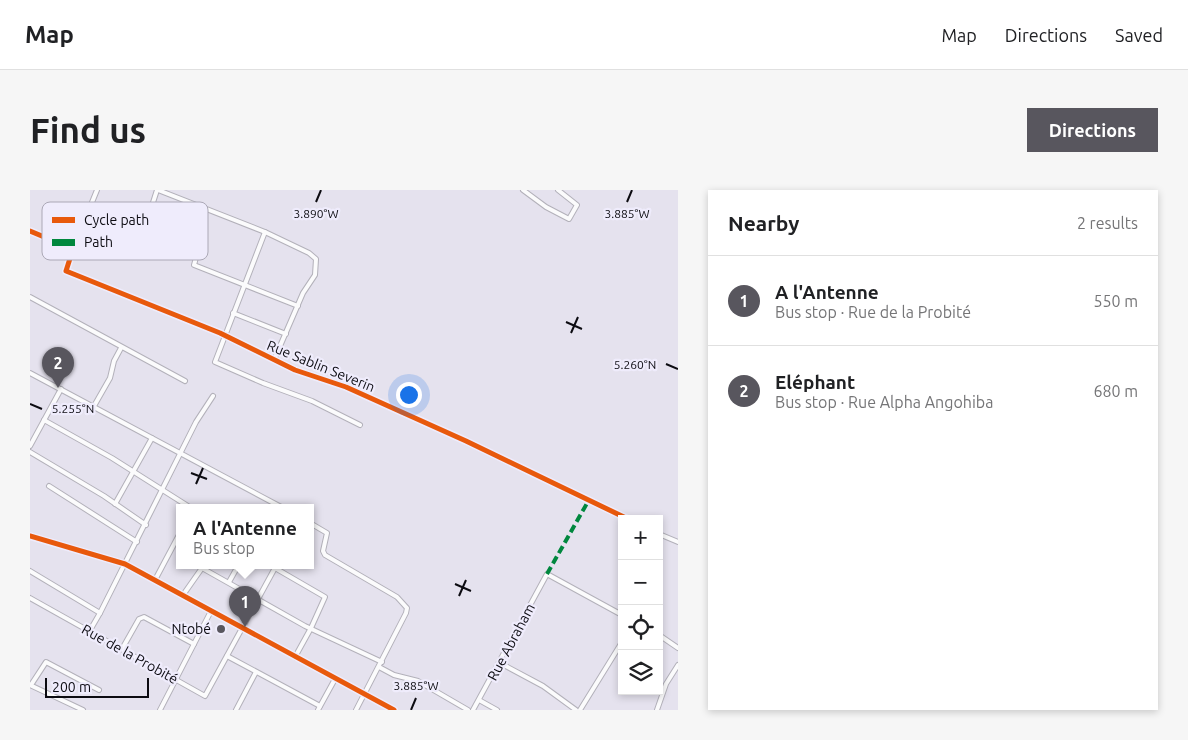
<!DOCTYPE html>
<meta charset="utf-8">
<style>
body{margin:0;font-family:Ubuntu,sans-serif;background:#f6f6f6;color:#202124}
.controls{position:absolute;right:15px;bottom:15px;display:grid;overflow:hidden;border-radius:0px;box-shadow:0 2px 8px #0003}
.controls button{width:45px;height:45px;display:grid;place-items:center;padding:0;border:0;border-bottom:1px solid #e0e0e0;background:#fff;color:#202124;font:25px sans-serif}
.scale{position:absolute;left:15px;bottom:12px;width:104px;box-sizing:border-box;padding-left:5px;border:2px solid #0c0b11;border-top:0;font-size:14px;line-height:18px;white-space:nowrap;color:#0c0b11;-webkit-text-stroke:4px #efecfc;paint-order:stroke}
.you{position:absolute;left:378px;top:204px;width:18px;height:18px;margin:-12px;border:4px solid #fff;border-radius:50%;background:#1a73e8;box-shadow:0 0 0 8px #1a73e833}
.badge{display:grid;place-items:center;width:32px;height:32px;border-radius:50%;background:#58565e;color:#fff;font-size:16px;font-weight:700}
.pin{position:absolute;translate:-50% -41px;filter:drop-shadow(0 1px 2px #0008)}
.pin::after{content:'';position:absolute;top:26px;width:18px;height:15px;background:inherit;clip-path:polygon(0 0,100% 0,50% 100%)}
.popup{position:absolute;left:146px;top:314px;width:138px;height:65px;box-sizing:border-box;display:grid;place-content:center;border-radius:0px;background:#fff;filter:drop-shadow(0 1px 4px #0005);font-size:16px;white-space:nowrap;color:#757577}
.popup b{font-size:19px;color:#202124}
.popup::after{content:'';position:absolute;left:50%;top:100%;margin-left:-10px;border:10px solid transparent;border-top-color:#fff}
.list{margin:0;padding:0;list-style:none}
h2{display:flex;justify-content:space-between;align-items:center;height:65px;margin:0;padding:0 20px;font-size:21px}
h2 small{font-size:16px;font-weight:400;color:#757577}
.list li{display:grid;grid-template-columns:32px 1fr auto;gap:15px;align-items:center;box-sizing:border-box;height:90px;padding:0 20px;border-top:1px solid #e0e0e0}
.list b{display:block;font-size:19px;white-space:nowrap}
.list p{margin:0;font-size:16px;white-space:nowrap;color:#757577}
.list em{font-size:16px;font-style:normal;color:#757577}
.icon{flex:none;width:28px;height:28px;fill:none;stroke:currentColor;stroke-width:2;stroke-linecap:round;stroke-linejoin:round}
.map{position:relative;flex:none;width:648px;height:520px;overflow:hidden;border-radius:0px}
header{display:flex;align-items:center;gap:30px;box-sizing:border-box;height:70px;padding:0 25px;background:#fff;border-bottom:1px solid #e0e0e0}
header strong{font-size:24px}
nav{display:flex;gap:28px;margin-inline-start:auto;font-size:18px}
.intro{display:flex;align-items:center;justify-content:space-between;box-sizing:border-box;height:120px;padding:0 30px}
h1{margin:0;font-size:35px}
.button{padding:12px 22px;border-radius:0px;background:#58565e;color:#fff;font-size:18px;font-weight:700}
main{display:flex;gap:30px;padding:0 30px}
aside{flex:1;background:#fff;border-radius:0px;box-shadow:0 2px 8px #0003}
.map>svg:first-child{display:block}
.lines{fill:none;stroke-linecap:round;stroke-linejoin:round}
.minor-casing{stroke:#b3b1ba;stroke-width:6}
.minor{stroke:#fbfbfc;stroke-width:4}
.quiet{stroke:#00873e;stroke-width:4;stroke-dasharray:8 4;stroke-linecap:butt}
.cycleway-casing{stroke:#efecfc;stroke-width:8}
.cycleway{stroke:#e8590c;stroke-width:5}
.ticks{fill:none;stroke:#0c0b11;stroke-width:2}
.poi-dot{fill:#58565e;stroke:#efecfc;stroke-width:2}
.labels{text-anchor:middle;stroke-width:4.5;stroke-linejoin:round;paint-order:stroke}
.street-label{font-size:14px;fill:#0c0b11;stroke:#efecfc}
.poi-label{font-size:14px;fill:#0c0b11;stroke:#efecfc;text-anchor:end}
.key{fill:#efecfc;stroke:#aba8b6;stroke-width:1}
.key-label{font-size:14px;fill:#0c0b11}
.ticks-label{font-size:12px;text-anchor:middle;fill:#0c0b11;stroke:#efecfc;stroke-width:4.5;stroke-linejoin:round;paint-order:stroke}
</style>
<header>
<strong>Map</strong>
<nav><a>Map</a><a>Directions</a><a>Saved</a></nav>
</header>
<div class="intro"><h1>Find us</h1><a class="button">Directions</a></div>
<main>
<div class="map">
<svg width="648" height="520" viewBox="0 0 648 520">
<rect width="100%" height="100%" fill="#e5e2ee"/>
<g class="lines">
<defs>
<g id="minor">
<path d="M 127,0 L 119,25 L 171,49 L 164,75 L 268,116"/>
<path d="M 128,0 L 235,42 L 279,63 L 286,69 L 285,85 L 273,103 L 244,170"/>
<path d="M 493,0 L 516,17 L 539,29 L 547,15 L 528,0"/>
<path d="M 0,41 L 43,59 L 36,81 L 190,143 L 265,180 L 316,197 L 436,251 L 598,329"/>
<path d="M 235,42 L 185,172 L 233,193 L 282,211 L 330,235"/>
<path d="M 43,59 L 67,0"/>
<path d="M 0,107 L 155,191"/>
<path d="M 203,123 L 256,144"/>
<path d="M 0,183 L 253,318"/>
<path d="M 64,216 L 80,188 L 84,171 L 91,158"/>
<path d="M 14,230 L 82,268 L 161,318"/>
<path d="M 0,256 L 31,199"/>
<path d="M 0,262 L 74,306 L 116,335"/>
<path d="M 19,296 L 107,352"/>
<path d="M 85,314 L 122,248"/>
<path d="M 280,333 L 297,343 L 293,361 L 295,365 L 367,407 L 377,418 L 376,423 L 326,520"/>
<path d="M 629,344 L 648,352"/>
<path d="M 0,346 L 95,374 L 364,520"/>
<path d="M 245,378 L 295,407 L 281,438 L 265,467"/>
<path d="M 0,381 L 70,423 L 59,442"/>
<path d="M 125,390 L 150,343"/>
<path d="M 199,392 L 208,376"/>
<path d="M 153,405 L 172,378 L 275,436 L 352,472"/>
<path d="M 0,408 L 175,506 L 246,376"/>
<path d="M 70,423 L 166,232 L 183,206"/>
<path d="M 629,445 L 648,458"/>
<path d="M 92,459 L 109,429 L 114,427 L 164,454"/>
<path d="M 197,466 L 290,516"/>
<path d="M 470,473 L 513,496 L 546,520"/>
<path d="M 349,477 L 364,485 L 388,491 L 438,520"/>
<path d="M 0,495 L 53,520"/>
<path d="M 1,495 L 16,472 L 69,500"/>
<path d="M 449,510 L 467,520"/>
<path d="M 130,520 L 181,421"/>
<path d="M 206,520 L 226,482"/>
<path d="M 288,520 L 305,489"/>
<path d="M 443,520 L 517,384 L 592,425"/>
<path d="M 550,520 L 592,452"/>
<path d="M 627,520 L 636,494 L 648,475"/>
</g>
</defs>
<use href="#minor" class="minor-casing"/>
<use href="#minor" class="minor"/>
<path class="quiet" d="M 517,384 L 560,308"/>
<defs>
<g id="cycleway">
<path d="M 0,41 L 43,59 L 36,81 L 190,143 L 265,180 L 316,197 L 436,251 L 598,329"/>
<path d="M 0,346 L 95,374 L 364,520"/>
</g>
</defs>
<use href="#cycleway" class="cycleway-casing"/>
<use href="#cycleway" class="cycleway"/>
</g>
<path class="ticks" d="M 286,12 L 291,0M 597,12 L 602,0M 536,132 L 552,139M 541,143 L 548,127M 636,174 L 648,179M 0,214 L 12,219M 161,283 L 177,289M 166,294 L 173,278M 425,394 L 441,401M 429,406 L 436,390M 381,520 L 386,508"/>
<circle class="poi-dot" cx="191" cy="439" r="5"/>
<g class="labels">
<g class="street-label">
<text transform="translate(291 176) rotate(22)" y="5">Rue Sablin Severin</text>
<text transform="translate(481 452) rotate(-62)" y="5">Rue Abraham</text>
<text transform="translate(100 464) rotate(29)" y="5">Rue de la Probité</text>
</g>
<g class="poi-label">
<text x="181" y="444">Ntobé</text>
</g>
</g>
<rect x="12" y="12" width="166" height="58" rx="8" class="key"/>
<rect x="22" y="27" width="23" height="6" fill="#e8590c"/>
<rect x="22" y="49" width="23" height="7" fill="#00873e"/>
<g class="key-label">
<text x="54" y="35">Cycle path</text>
<text x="54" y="57">Path</text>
</g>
<g class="ticks-label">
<text x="286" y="28">3.890°W</text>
<text x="597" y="28">3.885°W</text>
<text x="605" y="179">5.260°N</text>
<text x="43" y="223">5.255°N</text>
<text x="386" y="500">3.885°W</text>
</g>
</svg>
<div class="controls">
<button>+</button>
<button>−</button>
<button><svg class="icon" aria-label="locate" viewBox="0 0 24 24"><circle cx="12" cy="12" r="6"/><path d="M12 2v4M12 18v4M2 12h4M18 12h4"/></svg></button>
<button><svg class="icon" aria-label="layers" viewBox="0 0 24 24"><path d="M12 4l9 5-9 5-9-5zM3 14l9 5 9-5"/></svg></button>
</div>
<div class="scale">200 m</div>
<div class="you"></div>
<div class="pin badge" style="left:215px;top:437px">1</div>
<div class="popup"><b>A l'Antenne</b>Bus stop</div>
<div class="pin badge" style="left:28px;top:198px">2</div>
</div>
<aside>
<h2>Nearby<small>2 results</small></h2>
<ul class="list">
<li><span class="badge">1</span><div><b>A l'Antenne</b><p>Bus stop · Rue de la Probité</p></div><em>550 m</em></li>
<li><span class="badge">2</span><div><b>Eléphant</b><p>Bus stop · Rue Alpha Angohiba</p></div><em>680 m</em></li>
</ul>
</aside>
</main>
